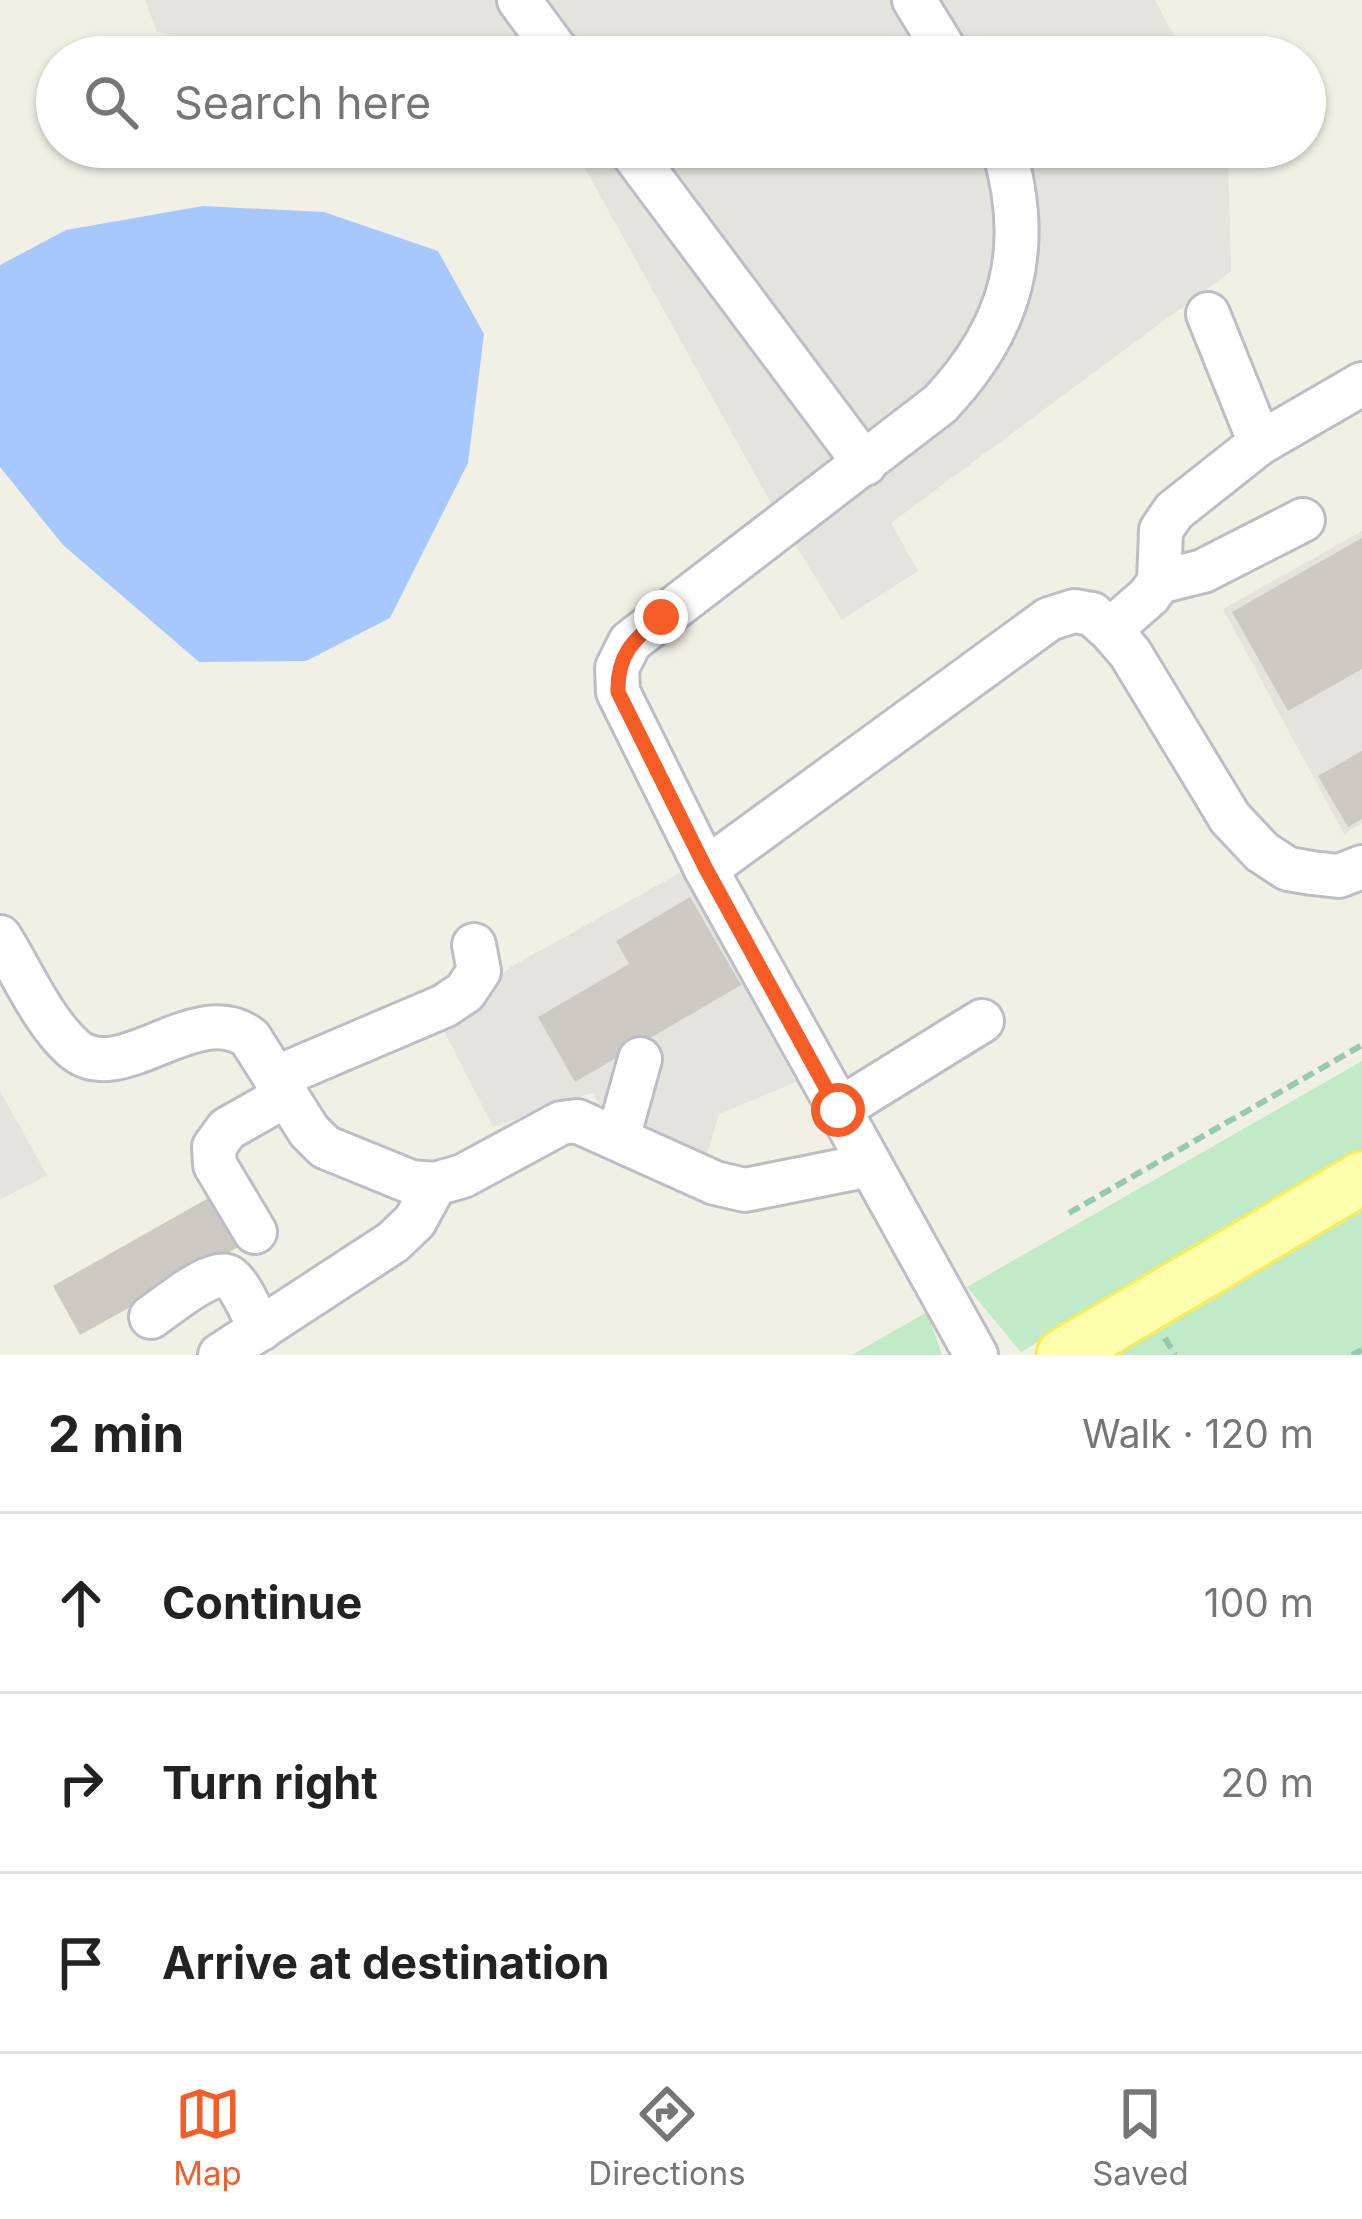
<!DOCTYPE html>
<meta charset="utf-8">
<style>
body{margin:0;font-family:Inter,sans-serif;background:#f6f6f6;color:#222}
.stop{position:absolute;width:36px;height:36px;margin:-27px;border:9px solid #f65c26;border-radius:50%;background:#fff}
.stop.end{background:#f65c26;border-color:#fff;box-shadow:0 3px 12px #0008}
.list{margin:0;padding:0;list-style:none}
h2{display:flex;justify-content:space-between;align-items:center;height:156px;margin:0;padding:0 48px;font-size:51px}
h2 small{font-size:39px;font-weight:400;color:#767676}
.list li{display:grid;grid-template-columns:78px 1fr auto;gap:36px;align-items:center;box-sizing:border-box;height:180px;padding:0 48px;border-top:3px solid #e0e0e0}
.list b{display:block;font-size:45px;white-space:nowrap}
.list em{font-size:39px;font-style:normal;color:#767676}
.icon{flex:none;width:66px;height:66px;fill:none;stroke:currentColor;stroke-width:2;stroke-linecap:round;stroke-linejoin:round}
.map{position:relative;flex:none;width:1362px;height:1355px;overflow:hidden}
.search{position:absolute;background:#fff;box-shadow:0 3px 9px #0004;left:36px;right:36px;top:36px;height:132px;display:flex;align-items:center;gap:30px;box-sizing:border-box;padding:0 42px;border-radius:66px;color:#767676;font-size:45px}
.sheet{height:696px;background:#fff}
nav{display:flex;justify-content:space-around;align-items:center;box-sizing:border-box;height:168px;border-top:3px solid #e0e0e0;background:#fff;font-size:33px;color:#767676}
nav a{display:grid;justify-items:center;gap:6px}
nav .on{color:#f65c26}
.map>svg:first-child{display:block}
.industrial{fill:#e4e3dd}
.green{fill:#c0eac8}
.water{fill:#a7c8ff}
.building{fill:#cccac2}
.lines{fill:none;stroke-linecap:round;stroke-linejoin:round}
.minor-casing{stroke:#bdbec5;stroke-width:48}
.major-casing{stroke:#fcec53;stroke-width:57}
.path{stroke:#97c9ae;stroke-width:6;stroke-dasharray:12 6;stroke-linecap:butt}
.minor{stroke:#fff;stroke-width:42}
.major{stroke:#fdffac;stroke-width:51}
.route{stroke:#f65c26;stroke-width:15}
</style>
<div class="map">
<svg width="1362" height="1355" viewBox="0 0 1362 1355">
<rect width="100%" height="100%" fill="#f1f0e5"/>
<g class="industrial">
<path d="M 145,0 L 1155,0 L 1185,57 L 264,57 L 157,32 Z"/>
<path d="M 573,147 L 1228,147 L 1231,271 L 891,523 L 918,571 L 842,620 L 783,525 Z"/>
<path d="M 1362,531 L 1362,823 L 1344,834 L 1223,609 Z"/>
<path d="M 683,871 L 796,1082 L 719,1114 L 707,1155 L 609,1116 L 592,1093 L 493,1127 L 443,1029 L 509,968 Z"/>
<path d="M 0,1091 L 47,1175 L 0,1200 Z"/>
</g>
<g class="green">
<path d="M 1362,1061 L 1362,1150 L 1021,1352 L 967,1287 Z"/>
<path d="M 1362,1210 L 1362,1355 L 1117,1355 Z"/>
<path d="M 927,1312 L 942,1355 L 852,1355 Z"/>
</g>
<path class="water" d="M 203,206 L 324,212 L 438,251 L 484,334 L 468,463 L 390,618 L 306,661 L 199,662 L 63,545 L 0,467 L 0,265 L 66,230 Z"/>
<g class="building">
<path d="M 1362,538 L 1362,669 L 1288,711 L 1232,612 Z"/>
<path d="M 1362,751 L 1362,819 L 1348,827 L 1318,776 Z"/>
<path d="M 690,897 L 741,985 L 575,1082 L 538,1017 L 629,964 L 616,941 Z"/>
<path d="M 212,1196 L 240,1246 L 80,1335 L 53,1286 Z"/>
</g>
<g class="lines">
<defs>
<g id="minor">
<path d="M 519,0 L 561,57"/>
<path d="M 914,0 L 949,57"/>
<path d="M 628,147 L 865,464"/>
<path d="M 1260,443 L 1362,384"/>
<path d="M 1159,582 L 1203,571 L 1303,520"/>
<path d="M 1110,630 L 1149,596 L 1159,582 L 1161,530 L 1174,511 L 1260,443 L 1208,314"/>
<path d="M 706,869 L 1049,619 L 1074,611 L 1092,614 L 1110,630 L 1130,653 L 1230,818 L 1262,852 L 1288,869 L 1312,873 L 1339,876 L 1362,867"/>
<path d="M 0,937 C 22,972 42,1020 73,1048 C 120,1090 196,997 250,1038 L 309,1131 L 325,1147 L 411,1182 L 435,1184"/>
<path d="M 275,1078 L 444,1006 L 465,992 L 479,971 L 474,945"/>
<path d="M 838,1110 L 982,1021"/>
<path d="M 618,1138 L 640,1059"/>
<path d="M 255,1232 L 215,1165 L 214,1147 L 227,1129 L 287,1095"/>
<path d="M 151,1317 C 166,1307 213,1267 229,1277 C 242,1286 252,1315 261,1329"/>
<path d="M 220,1355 L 393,1242 L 415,1221 L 435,1184 L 463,1176 L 561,1123 L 577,1121 L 715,1183 L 745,1190 L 870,1165"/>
<path d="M 976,1355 L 706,869 L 618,692 L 617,668 L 630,642 L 940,404 C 1012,328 1034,248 1003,147"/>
</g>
<path id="major" d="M 1063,1355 L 1362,1178"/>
</defs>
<use href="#minor" class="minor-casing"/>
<use href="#major" class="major-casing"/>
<g class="path">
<path d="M 1069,1213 L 1362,1045"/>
<path d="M 1165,1338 L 1175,1355"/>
<path d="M 1352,1355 L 1362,1350"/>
</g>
<use href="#minor" class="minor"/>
<use href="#major" class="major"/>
</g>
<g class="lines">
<path class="route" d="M 661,617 C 633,640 617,655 618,692 L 706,869 L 838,1110"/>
</g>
</svg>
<div class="stop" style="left:838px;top:1110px"></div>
<div class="stop end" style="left:661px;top:617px"></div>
<div class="search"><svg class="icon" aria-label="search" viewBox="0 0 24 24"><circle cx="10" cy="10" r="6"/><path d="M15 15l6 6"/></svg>Search here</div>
</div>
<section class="sheet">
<h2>2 min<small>Walk · 120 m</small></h2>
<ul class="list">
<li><svg class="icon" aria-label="ahead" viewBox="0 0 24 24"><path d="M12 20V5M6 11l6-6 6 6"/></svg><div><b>Continue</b></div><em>100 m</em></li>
<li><svg class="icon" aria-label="right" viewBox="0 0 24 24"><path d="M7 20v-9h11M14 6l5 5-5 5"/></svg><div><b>Turn right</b></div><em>20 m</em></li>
<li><svg class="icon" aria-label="arrive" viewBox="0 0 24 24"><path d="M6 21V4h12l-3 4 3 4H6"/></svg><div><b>Arrive at destination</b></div></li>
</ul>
</section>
<nav>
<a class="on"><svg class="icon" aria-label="map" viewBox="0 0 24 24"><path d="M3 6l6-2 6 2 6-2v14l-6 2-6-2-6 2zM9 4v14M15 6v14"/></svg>Map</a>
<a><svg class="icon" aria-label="directions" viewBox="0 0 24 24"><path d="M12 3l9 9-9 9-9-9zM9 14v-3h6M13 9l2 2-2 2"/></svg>Directions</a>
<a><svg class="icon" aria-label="saved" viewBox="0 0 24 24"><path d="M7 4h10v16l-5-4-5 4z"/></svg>Saved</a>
</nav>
